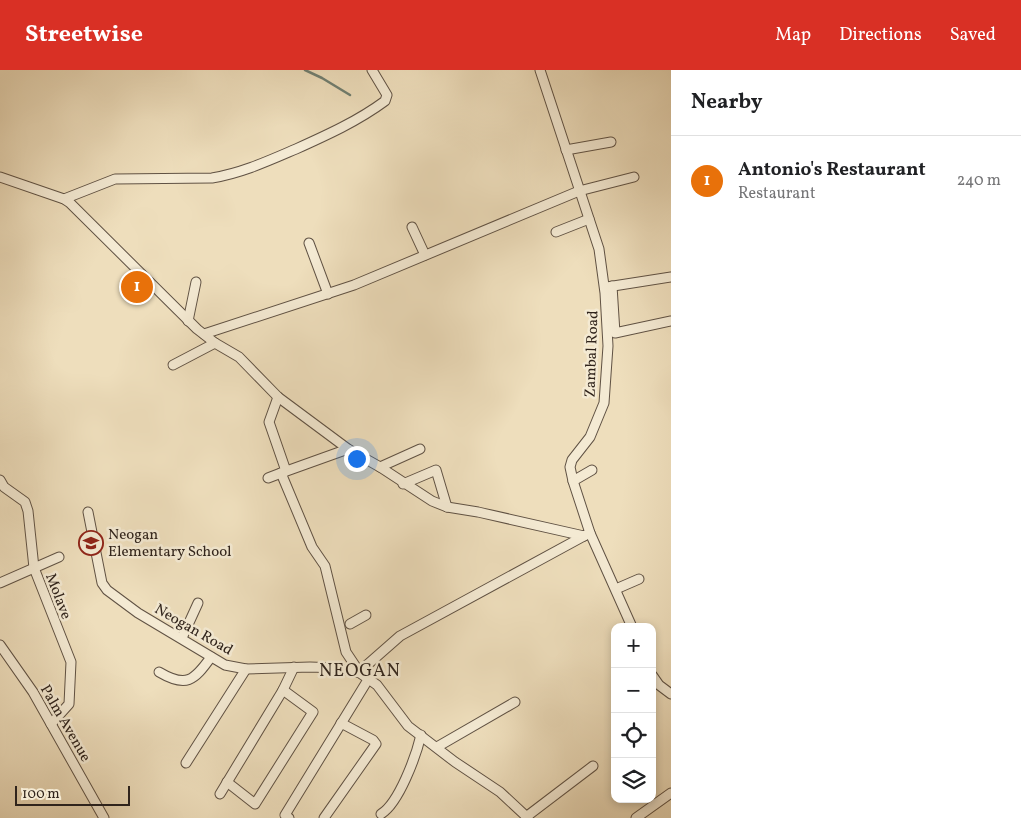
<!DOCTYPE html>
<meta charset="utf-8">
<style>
body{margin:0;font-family:Vollkorn,serif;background:#f6f6f6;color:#202124}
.controls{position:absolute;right:15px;bottom:15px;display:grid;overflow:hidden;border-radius:10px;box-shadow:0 2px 8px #0003}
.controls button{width:45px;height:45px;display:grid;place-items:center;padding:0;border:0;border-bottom:1px solid #e0e0e0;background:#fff;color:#202124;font:25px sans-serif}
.scale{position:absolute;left:15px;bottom:12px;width:115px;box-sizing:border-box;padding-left:5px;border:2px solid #30241c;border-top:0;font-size:14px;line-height:18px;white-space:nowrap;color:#30241c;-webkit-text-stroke:4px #f4ead3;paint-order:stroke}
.you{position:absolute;left:356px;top:388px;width:18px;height:18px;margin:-12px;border:4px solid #fff;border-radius:50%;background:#1a73e8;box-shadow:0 0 0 8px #1a73e833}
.badge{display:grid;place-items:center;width:32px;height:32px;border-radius:50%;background:#d93025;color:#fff;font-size:16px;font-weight:700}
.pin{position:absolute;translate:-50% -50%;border:2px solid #fff;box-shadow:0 1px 5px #0006}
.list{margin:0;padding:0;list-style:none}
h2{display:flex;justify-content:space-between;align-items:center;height:65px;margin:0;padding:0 20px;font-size:21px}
h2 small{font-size:16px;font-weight:400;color:#757577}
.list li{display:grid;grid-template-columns:32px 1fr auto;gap:15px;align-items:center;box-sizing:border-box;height:90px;padding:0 20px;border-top:1px solid #e0e0e0}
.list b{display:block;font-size:19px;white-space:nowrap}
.list p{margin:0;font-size:16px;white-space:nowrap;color:#757577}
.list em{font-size:16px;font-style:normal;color:#757577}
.icon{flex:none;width:28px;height:28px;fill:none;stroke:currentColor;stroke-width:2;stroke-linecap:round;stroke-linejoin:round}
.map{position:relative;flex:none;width:671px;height:748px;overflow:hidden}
header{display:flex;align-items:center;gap:30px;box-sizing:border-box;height:70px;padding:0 25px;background:#d93025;color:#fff}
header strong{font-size:24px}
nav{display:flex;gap:28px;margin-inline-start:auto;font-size:18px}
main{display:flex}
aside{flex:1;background:#fff}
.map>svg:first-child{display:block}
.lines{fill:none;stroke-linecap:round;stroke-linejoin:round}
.stream{stroke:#707f72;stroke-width:2.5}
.minor-casing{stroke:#605244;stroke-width:11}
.minor{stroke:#f4ead3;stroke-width:9}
.labels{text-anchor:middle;stroke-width:5;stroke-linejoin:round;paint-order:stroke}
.street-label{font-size:15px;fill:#30241c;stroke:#f4ead3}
.poi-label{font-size:15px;fill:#30241c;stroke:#f4ead3;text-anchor:start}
.quarter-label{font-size:18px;letter-spacing:1px;fill:#30241c;stroke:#f4ead3}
</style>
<header>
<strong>Streetwise</strong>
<nav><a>Map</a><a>Directions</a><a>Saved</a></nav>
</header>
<main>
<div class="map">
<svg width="671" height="748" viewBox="0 0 671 748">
<rect width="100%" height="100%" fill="#eedebc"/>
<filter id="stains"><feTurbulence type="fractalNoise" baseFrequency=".004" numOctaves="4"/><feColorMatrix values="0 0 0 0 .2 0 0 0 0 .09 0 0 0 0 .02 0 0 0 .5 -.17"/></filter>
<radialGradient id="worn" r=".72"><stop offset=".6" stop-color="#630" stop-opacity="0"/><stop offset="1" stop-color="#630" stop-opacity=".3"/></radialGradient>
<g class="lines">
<path class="stream" d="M 305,0 L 322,8 L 350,25"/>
<defs>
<g id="minor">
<path d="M 540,0 L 599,179 L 605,223 L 608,276 L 604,333 L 590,367 L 572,390 L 570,397 L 573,411 L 590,463 L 632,557"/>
<path d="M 566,80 L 611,72"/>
<path d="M 0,107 L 64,129 L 70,133 L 197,259 L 215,273 L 239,287 L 278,327 L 348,379 L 380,397 L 432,431 L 447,437 L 478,442 L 584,466 L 590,463"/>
<path d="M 64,129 L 115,109 L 212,108 C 242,103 268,91 296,79 C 327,65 358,51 385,31 L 387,25 L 372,0"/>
<path d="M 412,157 L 425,185"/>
<path d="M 556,162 L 589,149"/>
<path d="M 309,173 L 328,224"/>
<path d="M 612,216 L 615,263 L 671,251"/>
<path d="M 607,217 L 671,207"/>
<path d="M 188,251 L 196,212"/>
<path d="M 204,264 L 354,215 L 579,121 L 634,107"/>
<path d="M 173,295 L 215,273"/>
<path d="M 278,327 L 269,352 L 286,401"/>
<path d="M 348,379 L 281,403 L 312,477 L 325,496 L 346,582 L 360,603 L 367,595 L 400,566 L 584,466"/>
<path d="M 380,397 L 420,379"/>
<path d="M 268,408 L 281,403"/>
<path d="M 0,410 L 4,417 L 25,432 L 28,441 L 34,498 L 71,592 L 69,634 L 51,654"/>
<path d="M 573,411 L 592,400"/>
<path d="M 403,414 L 436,400 L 447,437"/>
<path d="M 88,442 L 102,513 L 107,520 L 138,543 L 225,595 L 246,599 L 310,597 L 337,598 L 360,603 L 377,615 L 408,656 L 455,692 L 500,722 L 528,748"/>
<path d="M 0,513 L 59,487"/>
<path d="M 616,519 L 639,509"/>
<path d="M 350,554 L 366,545"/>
<path d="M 182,568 L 198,533"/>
<path d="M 0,575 L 33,622 L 104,748"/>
<path d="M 159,602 C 186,618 194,611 211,587"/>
<path d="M 652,605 L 659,615 L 671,624"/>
<path d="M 437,677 L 515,632"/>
<path d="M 186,693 L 246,599"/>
<path d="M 227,712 L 255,734 L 313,642 L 283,620"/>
<path d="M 220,724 L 283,620 L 294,597"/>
<path d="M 381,744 C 399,733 416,686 421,665"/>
<path d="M 526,747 L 593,696"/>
<path d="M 289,748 L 285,745 L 369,608"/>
<path d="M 324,748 L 376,674 L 373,670 L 341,653"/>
<path d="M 636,748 L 671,723"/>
</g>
</defs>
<use href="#minor" class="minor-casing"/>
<use href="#minor" class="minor"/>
</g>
<defs>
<symbol id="school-ring" viewBox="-11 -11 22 22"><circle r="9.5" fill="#f4ead3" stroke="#8f2418" stroke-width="1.5"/><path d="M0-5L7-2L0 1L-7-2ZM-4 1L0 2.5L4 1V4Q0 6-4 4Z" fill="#8f2418"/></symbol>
</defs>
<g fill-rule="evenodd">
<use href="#school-ring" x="77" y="459" width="28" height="28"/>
</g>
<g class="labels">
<g class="street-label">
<text transform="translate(591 284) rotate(-88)" y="5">Zambal Road</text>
<text transform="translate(59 526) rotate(69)" y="5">Molave</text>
<text transform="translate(194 559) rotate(30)" y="5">Neogan Road</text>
<text transform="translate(66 653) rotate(60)" y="5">Palm Avenue</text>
</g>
<g class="poi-label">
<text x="108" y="469">Neogan<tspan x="108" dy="17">Elementary School</tspan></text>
</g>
<g class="quarter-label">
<text x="360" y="606">NEOGAN</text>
</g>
</g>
<rect width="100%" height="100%" filter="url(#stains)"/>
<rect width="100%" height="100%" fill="url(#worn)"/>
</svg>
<div class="controls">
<button>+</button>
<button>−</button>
<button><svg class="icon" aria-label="locate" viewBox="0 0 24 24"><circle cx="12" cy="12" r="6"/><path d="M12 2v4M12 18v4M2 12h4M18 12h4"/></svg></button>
<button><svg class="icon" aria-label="layers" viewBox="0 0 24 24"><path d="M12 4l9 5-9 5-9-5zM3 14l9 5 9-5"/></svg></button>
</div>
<div class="scale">100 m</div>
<div class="you"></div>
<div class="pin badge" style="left:137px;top:217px;background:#e8710a">1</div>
</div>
<aside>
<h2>Nearby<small></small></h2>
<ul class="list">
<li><span class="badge" style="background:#e8710a">1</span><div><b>Antonio's Restaurant</b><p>Restaurant</p></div><em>240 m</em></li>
</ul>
</aside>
</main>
